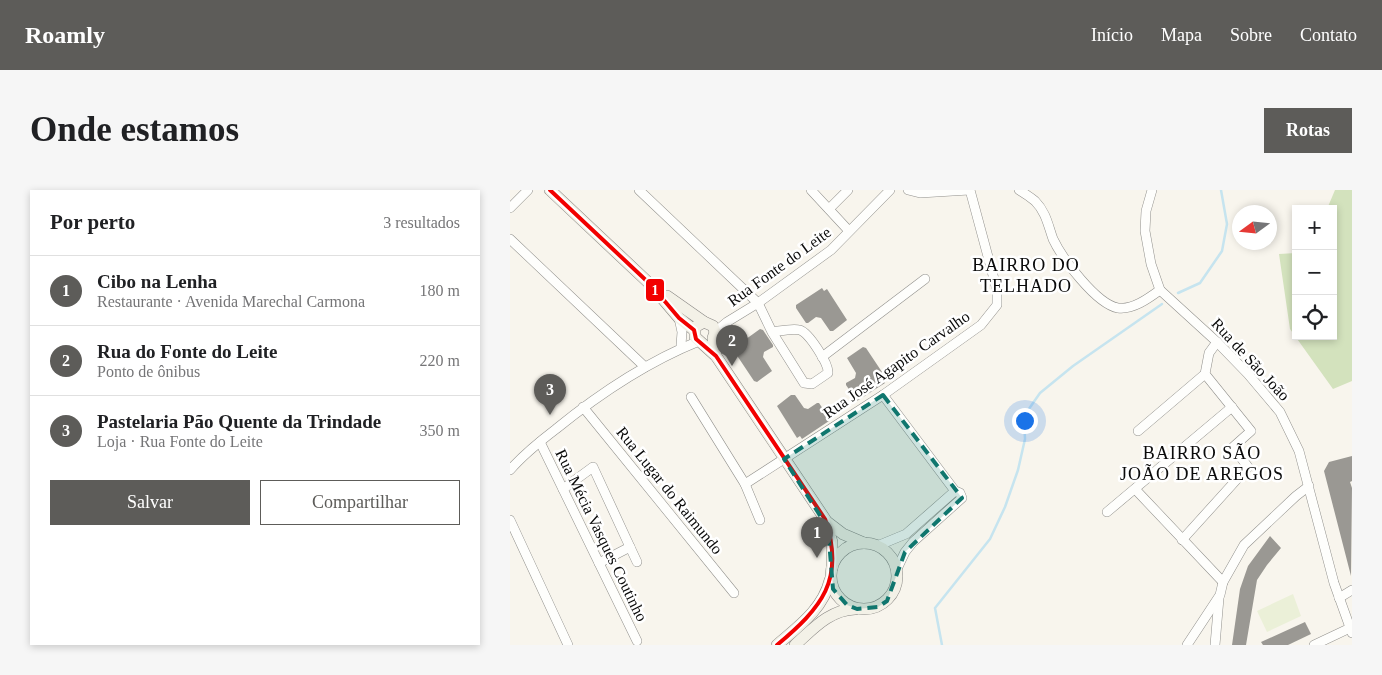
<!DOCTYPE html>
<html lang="pt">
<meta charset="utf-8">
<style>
body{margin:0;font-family:"Times New Roman",serif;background:#f6f6f6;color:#202124}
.controls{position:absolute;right:15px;top:15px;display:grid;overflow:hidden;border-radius:0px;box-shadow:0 2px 8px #0003}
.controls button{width:45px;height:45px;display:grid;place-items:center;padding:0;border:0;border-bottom:1px solid #e0e0e0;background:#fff;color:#202124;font:25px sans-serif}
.compass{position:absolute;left:722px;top:15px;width:45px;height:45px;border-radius:50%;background:#fff;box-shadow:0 2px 8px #0003;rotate:255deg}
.you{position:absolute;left:514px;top:230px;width:18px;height:18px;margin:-12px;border:4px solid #fff;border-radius:50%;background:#1a73e8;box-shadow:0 0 0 8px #1a73e833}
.badge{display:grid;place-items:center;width:32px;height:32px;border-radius:50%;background:#5d5c59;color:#fff;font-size:16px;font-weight:700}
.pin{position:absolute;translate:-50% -41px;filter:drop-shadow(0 1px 2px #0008)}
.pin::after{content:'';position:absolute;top:26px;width:18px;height:15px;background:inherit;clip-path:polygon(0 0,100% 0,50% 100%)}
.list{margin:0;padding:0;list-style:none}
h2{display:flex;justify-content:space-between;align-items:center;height:65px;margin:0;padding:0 20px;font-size:21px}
h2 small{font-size:16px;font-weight:400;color:#757577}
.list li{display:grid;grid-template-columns:32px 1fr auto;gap:15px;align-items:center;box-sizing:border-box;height:70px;padding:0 20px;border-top:1px solid #e0e0e0}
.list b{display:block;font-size:19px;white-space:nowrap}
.list p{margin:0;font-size:16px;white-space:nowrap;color:#757577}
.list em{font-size:16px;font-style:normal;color:#757577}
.actions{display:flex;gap:10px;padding:15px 20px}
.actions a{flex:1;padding:11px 0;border:1px solid #5d5c59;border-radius:0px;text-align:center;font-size:18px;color:#5d5c59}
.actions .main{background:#5d5c59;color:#fff}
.icon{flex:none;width:28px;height:28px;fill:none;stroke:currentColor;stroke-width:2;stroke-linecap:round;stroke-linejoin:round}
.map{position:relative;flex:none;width:842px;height:455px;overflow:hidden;border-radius:0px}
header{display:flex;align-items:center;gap:30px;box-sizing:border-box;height:70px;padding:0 25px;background:#5d5c59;color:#fff}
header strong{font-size:24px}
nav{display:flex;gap:28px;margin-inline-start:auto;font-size:18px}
.intro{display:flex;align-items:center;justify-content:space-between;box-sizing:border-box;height:120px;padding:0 30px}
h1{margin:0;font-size:35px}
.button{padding:12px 22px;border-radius:0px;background:#5d5c59;color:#fff;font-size:18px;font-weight:700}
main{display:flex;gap:30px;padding:0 30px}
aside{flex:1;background:#fff;border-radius:0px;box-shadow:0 2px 8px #0003}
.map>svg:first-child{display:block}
.forest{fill:#d3e2bd}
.pitch{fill:#ebf0d8}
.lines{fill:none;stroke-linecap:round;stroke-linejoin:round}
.stream{stroke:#c6e4ef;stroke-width:2.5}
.building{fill:#9a9893}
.street-casing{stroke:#91908c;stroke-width:10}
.secondary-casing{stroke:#888683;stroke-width:12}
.street{stroke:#fefefc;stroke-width:9}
.secondary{stroke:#f3f1e7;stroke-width:11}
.bus-1-casing{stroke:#fff;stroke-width:8}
.bus-1{stroke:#f20000;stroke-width:4}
.marked{fill:#0f766e;fill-opacity:0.2;stroke:#0f766e;stroke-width:4;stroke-dasharray:10 6;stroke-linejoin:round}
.labels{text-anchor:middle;stroke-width:5;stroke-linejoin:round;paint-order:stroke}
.street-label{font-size:16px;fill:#0a0a0a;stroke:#fff}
.neighbourhood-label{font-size:18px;letter-spacing:1px;fill:#0a0a0a;stroke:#fff}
.line-badge{stroke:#fff;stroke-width:2}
.badge-label{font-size:14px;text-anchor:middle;font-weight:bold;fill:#fff}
</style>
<header>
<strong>Roamly</strong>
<nav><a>Início</a><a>Mapa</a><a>Sobre</a><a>Contato</a></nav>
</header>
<div class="intro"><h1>Onde estamos</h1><a class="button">Rotas</a></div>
<main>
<aside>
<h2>Por perto<small>3 resultados</small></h2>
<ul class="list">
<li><span class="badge">1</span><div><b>Cibo na Lenha</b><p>Restaurante · Avenida Marechal Carmona</p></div><em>180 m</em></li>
<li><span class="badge">2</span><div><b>Rua do Fonte do Leite</b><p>Ponto de ônibus</p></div><em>220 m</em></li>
<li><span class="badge">3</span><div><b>Pastelaria Pão Quente da Trindade</b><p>Loja · Rua Fonte do Leite</p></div><em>350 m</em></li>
</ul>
<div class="actions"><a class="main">Salvar</a><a>Compartilhar</a></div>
</aside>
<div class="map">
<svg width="842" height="455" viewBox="0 0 842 455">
<rect width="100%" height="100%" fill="#f8f5ed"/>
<path class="forest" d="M 825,0 L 842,0 L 842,191 L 823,199 L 780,139 L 769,64 L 786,63 L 786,146 L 823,146 L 823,19 L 817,19 Z"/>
<path class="pitch" d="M 783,404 L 791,426 L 757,442 L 747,421 Z"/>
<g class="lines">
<g class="stream">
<path d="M 668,103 L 690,93 L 712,61 L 717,34 L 711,0"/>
<path d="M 432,455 L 425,418 L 480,349 L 495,317 L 508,280 L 515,249 L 514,226 L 530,203 L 563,176 L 652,114"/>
</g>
</g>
<g class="building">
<path d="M 312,98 L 314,101 L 317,99 L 337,130 L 323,141 L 320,141 L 311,128 L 306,127 L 298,133 L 296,133 L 286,118 L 286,115 Z"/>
<path d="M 250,139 L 253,140 L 263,155 L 263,157 L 254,162 L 253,167 L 262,181 L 247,192 L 244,191 L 224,161 L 227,159 L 225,157 Z"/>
<path d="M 353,157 L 356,158 L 376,188 L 373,190 L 375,193 L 347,211 L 336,195 L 336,193 L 345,188 L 346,183 L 337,168 Z"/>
<path d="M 281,205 L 285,205 L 294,218 L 298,219 L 307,213 L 309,213 L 319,228 L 319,231 L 292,249 L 290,246 L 287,248 L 267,216 Z"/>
<path d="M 842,266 L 842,291 L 840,292 L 842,298 L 841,386 L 814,281 L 819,272 Z"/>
<path d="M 760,346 L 771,358 L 757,375 L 747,390 L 736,455 L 722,455 L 730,399 L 738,376 Z"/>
<path d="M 795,432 L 801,444 L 778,455 L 753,455 L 751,452 Z"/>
</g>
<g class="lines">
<defs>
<g id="street">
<path d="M 129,0 L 248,113 L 262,142 L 294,193 L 302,194 L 318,183 C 319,174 299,143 290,140 C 282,138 270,141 262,142"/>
<path d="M 301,0 L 339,41"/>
<path d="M 398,0 L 410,3 L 459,0"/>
<path d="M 509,0 C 514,3 520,7 525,11 C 536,22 538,35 543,49 C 552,68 586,114 608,118 C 623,120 639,108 650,100"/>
<path d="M 642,0 L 636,21 L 635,41 L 641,74 L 650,100 L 707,152 L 738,184 L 770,222 L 789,261 L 824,393 L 842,443"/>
<path d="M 0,18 L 18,0"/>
<path d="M 319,19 L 338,0"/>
<path d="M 0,49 L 135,177"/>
<path d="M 169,128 L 172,142 L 171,155"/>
<path d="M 205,142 L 217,132 L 248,113 L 321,60 L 380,0"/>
<path d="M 312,167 L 415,89"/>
<path d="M 373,205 L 445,301"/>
<path d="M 181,207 L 235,294 L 250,330"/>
<path d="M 73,217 L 224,403"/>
<path d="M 628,241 L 695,184"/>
<path d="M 30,252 L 127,451"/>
<path d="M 0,280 C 14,264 29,252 46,239 C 89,204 137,172 189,151"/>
<path d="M 235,294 L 373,205 L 471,135 L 487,115 L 487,100 L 460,0"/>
<path d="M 53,299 L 83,277 L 120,357 L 89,373"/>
<path d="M 625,299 L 713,392"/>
<path d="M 597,322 L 722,217"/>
<path d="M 0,330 L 58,455"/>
<path d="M 672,350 L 738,277 L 723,257 L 741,241 L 695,184 L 699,163 L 707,152"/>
<path d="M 367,356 L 396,344 L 445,301 L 450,303 L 452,308 L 403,352 L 395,362 L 386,381"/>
<path d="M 120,357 L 127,372"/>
<path d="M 829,408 L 842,400"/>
<path d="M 677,455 L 710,405 L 713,392 L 734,355 L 786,306 L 799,296"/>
<path d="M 705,455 L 709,408"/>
<path d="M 804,455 L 840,438"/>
</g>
<g id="secondary">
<path d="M 40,0 L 141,95 L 169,128 L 184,140"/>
<path d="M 157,106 L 194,132 L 203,136 L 205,142 L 203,148 L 206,166"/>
<path d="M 194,132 L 185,137 L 185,147 L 206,166 L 315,329 L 322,352 L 322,378"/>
<path d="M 316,331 L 333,344 L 354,353"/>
<circle cx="354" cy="386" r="33"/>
<path d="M 267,455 C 289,436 313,419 320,390"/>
<path d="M 285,455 C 303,439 319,420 345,419"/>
</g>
</defs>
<use href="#street" class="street-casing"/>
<use href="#secondary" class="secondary-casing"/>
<use href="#street" class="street"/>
<use href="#secondary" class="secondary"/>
<defs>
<path id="bus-1" d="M 40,0 L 141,95 L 169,128 L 184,140 L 186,149 L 206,166 L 315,329 C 336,390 311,418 267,455"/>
</defs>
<use href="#bus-1" class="bus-1-casing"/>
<use href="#bus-1" class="bus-1"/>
</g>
<path class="marked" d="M 373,205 L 452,308 L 395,362 L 377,411 L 368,417 L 347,419 L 337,415 L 323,399 L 318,338 L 274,269 Z"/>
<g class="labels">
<g class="street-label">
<text transform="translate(269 76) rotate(-36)" y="6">Rua Fonte do Leite</text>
<text transform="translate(741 169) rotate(47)" y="6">Rua de São João</text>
<text transform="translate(386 174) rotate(-35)" y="6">Rua José Agapito Carvalho</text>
<text transform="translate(160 300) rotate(51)" y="6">Rua Lugar do Raimundo</text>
<text transform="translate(92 345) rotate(64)" y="6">Rua Mécia Vasques Coutinho</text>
</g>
<g class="neighbourhood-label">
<text x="516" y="81">BAIRRO DO<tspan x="516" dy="21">TELHADO</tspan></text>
<text x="692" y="269">BAIRRO SÃO<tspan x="692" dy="21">JOÃO DE AREGOS</tspan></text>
</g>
</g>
<rect class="line-badge" x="135" y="88" width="20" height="24" rx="5" fill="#f20000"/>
<g class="badge-label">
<text x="145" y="105">1</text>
</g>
</svg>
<div class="controls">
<button>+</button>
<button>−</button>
<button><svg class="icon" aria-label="locate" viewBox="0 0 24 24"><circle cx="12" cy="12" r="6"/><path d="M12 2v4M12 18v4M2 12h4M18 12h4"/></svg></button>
</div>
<svg class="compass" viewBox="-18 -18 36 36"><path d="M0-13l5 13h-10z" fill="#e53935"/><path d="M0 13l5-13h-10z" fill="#757577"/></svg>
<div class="you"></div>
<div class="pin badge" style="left:307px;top:368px">1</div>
<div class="pin badge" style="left:222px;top:176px">2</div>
<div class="pin badge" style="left:40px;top:225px">3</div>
</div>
</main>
